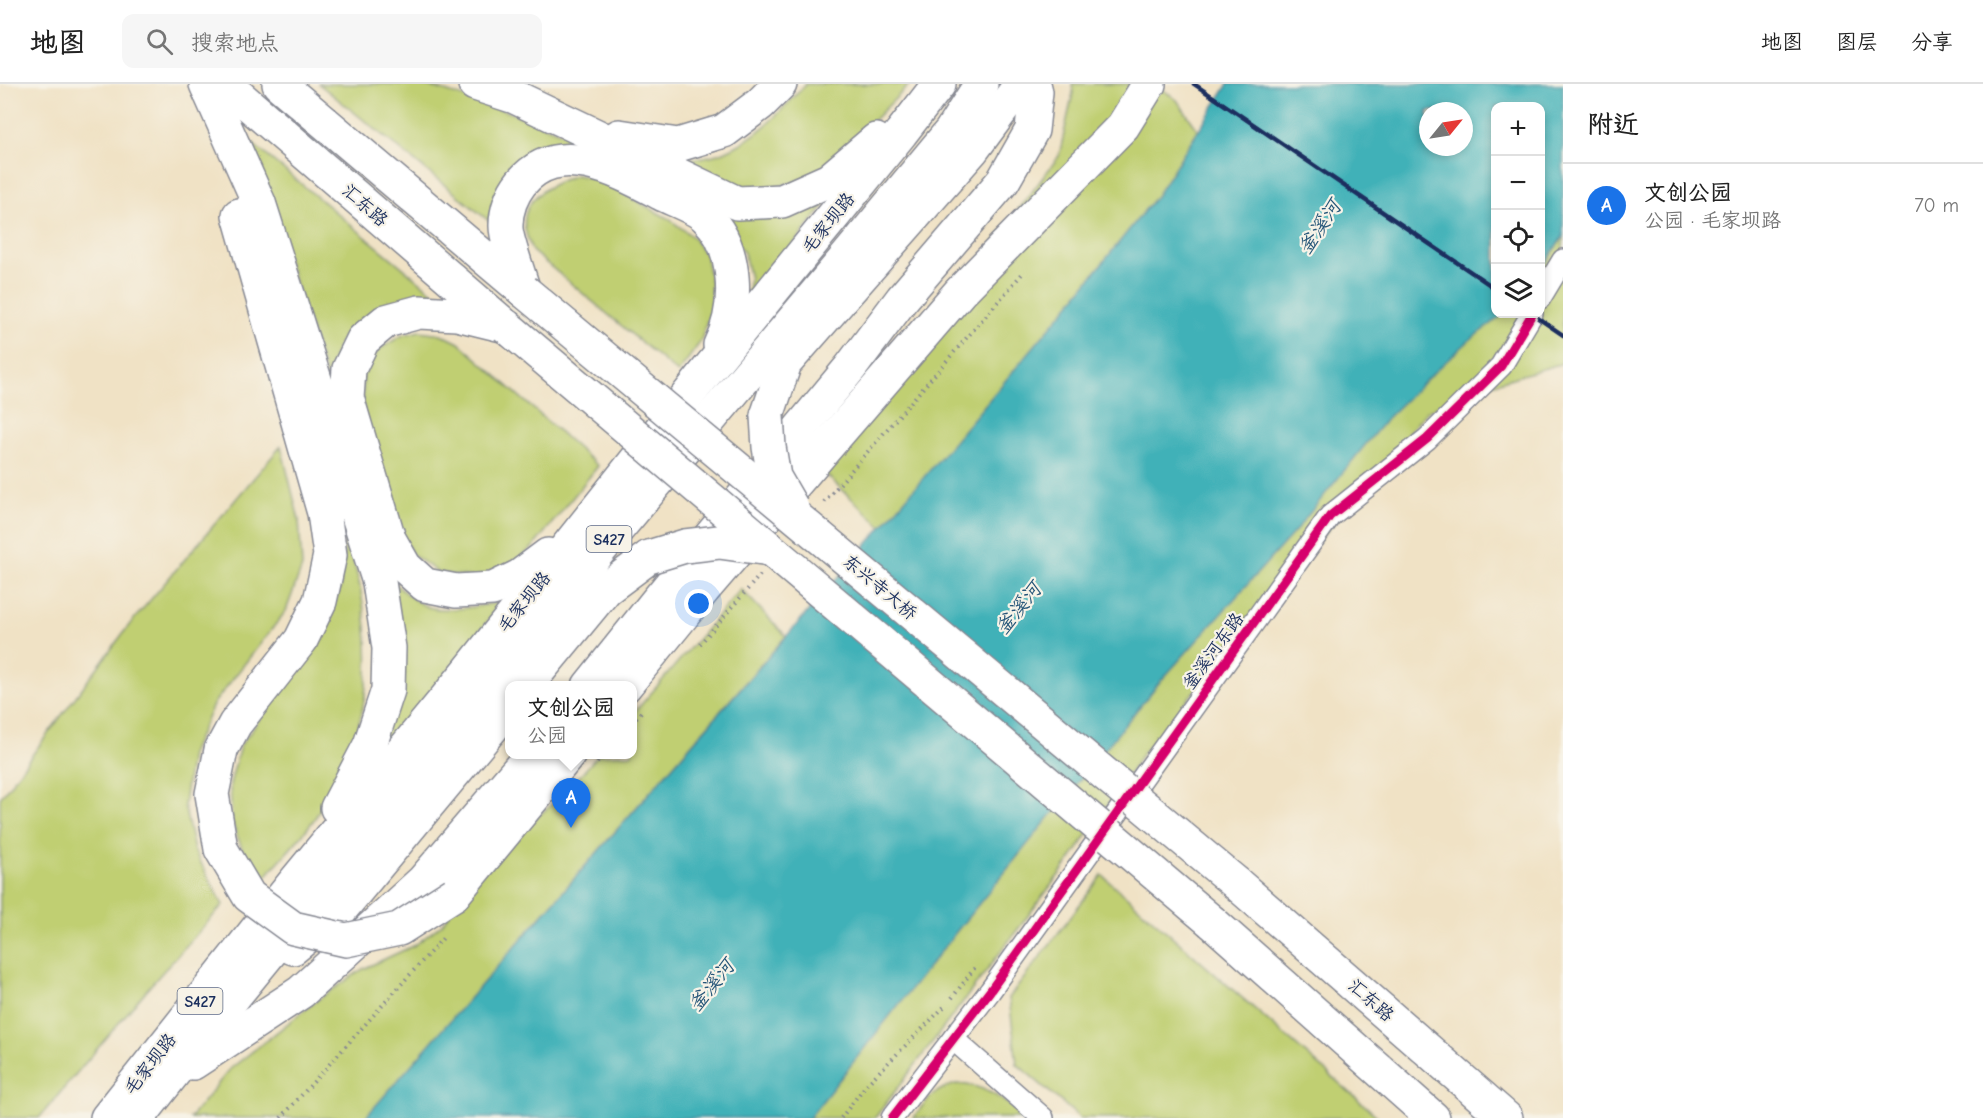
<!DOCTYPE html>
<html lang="zh">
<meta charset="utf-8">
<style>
body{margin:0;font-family:"Comic Neue","LXGW WenKai TC",sans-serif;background:#f6f6f6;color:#222}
.controls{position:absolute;right:18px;top:18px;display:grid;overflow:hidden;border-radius:12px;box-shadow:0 3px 9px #0003}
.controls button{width:54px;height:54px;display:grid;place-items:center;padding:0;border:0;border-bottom:2px solid #e0e0e0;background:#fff;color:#222;font:30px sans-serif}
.compass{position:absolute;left:1419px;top:18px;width:54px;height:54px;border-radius:50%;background:#fff;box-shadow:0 3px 9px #0003;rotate:60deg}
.you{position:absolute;left:699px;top:520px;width:21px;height:21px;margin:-15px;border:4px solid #fff;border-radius:50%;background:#1a73e8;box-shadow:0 0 0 9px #1a73e833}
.badge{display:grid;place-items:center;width:39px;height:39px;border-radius:50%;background:#1a73e8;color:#fff;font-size:20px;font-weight:700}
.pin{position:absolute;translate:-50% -50px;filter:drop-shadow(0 2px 3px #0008)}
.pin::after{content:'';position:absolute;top:32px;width:21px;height:18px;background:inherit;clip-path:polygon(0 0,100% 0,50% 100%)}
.popup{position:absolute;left:505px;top:597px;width:132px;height:78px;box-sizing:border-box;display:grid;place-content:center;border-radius:12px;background:#fff;filter:drop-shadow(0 2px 4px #0005);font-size:20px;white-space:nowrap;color:#767676}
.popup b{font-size:22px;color:#222}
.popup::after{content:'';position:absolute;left:50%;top:100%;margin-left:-12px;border:12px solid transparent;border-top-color:#fff}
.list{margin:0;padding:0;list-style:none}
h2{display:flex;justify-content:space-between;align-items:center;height:78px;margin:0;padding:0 24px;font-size:26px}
h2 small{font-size:20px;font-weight:400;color:#767676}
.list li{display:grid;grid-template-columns:39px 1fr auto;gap:18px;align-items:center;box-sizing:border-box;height:84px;padding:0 24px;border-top:2px solid #e0e0e0}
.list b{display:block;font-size:22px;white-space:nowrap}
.list p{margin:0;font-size:20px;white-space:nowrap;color:#767676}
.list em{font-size:20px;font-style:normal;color:#767676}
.icon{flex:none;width:33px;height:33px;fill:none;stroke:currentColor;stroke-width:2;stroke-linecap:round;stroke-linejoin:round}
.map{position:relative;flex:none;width:1563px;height:1034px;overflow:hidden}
header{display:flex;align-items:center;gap:36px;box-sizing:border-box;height:84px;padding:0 30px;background:#fff;border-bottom:2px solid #e0e0e0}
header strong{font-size:28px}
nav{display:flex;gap:33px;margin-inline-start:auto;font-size:21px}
.search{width:420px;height:54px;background:#f6f6f6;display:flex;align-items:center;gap:15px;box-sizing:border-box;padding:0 21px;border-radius:12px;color:#767676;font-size:22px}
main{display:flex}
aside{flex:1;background:#fff}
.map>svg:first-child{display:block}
.green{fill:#c0cf72;stroke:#6e7f68;stroke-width:1.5}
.water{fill:#40b1b8;stroke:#2e708b;stroke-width:1.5;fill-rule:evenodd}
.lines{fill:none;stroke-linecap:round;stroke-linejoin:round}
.minor-casing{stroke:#868892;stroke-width:24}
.primary-casing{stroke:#868892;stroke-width:36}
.path{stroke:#868892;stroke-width:4;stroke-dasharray:1.5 4.5;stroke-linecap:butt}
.minor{stroke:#fff;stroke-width:21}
.primary{stroke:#fff;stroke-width:33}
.rail{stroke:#1b2f5e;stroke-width:4.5}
.primary-bridge-casing{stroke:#868892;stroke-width:36;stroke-linecap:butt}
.primary-bridge{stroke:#fff;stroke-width:33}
.cycleway-casing{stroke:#f7f3e8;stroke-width:13}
.cycleway{stroke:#d6006c;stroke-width:9}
.labels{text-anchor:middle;stroke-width:4.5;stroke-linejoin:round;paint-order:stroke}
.shield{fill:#f7f3e8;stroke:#5d6a87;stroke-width:1.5}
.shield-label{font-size:16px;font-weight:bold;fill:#1b2f5e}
.street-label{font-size:18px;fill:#1b2f5e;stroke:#f7f3e8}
.water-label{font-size:20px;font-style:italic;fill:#265679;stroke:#f7f3e8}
</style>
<header>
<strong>地图</strong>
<div class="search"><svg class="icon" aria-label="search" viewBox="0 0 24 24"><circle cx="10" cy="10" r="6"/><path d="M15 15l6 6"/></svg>搜索地点</div>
<nav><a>地图</a><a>图层</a><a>分享</a></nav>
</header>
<main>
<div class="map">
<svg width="1563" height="1034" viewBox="0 0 1563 1034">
<rect width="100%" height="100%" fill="#f7f3e8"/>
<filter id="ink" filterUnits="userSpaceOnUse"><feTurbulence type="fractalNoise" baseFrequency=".0167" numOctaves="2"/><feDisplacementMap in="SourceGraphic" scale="12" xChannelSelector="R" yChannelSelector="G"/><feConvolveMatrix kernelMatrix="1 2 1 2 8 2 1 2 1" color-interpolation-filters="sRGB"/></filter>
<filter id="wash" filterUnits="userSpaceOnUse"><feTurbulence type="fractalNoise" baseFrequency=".008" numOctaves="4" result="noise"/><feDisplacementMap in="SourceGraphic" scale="24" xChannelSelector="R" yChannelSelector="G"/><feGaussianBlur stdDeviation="1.35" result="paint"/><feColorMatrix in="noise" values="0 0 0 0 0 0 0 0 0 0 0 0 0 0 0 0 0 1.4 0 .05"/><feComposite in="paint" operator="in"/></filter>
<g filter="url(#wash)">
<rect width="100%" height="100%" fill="#f0e2c5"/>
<g class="green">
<path d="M 319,0 L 417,0 L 442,6 L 506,27 L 588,59 L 552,60 L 524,74 L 506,89 L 497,109 L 493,140 Z"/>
<path d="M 806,0 L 910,0 L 854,56 L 822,85 L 795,98 L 767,105 L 732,103 L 673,78 C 689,75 709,74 724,68 C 758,54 782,26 806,0 Z"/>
<path d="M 1072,0 L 1155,0 L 1177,16 L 1198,46 L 1157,111 L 1069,221 L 882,443 L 822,387 L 1059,72 L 1073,9 Z"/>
<path d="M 248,56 L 436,211 C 400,215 364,224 342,255 C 334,267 331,282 327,295 Z"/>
<path d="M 576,91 L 598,95 L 669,135 L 693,153 L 706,172 L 711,200 L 711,224 L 701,257 L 678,289 L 532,167 C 530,160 526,152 525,144 C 520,114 552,99 576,91 Z"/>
<path d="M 831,113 L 745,222 L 750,195 L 744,169 L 716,127 L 764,135 L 789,130 Z"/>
<path d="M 1563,152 L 1563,279 L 1468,307 L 1426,328 L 1143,669 L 1071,775 L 875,1034 L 809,1034 L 960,843 L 1158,600 L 1296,446 L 1387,334 L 1432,290 L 1471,255 L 1504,230 L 1540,230 L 1541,186 Z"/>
<path d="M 420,247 L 441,250 L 459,259 L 598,382 L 533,463 L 508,483 L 481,494 L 439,489 L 412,470 L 399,444 L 363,326 L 363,292 L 379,265 L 403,251 Z"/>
<path d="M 281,362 L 299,436 L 302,483 L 286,527 L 214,619 L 191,670 L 184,721 L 194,766 L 223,821 L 150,902 L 39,1034 L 0,1034 L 0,714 L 130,540 Z"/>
<path d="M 346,452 C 352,472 359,493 362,514 C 377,600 362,661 315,734 C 300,756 279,776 262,797 L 247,777 L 232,739 L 230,700 L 240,662 L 321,551 L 340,505 Z"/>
<path d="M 390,495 C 401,506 413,517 428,523 C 448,529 482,521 503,518 L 379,673 Z"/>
<path d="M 741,505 L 786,552 L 365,1034 L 190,1034 L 230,985 L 319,915 L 363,885 L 415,861 L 442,840 L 485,777 L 563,711 L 598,671 L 632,670 L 633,630 Z"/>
<path d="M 1102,791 L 1379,1034 L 1080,1034 L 1017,980 L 1009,914 Z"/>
<path d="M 956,1000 C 985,1000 1004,1016 1025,1034 L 913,1034 C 927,1016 933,1006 956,1000 Z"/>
</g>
<path class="water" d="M 1228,0 L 1563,0 L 1563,152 L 1541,186 L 1540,22 L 1496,22 L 1496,230 L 1504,230 L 1471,255 L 1432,290 L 1387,334 L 1296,446 L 1158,600 L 960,843 L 809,1034 L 365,1034 L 882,443 L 1069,221 L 1157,111 ZM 1428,27 L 1464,27 L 1464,63 L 1428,63 Z"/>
</g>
<g filter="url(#ink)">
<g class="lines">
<defs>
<g id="minor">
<path d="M 1540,214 L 1563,176"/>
<path d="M 953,955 L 1043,1034"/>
<path d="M 892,1034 L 990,907 L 1330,432 L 1427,355 L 1501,282 L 1532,230"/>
</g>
<g id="primary">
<path d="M 206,0 L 259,119 L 379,498 L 389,564 L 388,606 L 370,661 L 337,724"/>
<path d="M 225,0 L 501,238"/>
<path d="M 279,0 L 524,207"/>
<path d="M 475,0 L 515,13 L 737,119 L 782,117 L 829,96 L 876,56"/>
<path d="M 619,52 L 678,61 L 724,47 L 760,20 L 780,0"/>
<path d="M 524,207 C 520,193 505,153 506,141 C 506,126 512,110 521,99 C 559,53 620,88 662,110 C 674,116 697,124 706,133 C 738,163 739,224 720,261"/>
<path d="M 506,242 L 457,230 L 419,228 L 386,237 L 363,256 L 349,285 L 347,314 L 389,455 L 405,483 L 425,501 L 456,507 L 493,505 L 520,492 L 548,471"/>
<path d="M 767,332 L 785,279 L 973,65 L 1021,0"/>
<path d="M 526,602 L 606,505 L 649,473"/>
<path d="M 589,602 L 657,517 L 850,284 L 902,215 L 1003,97 L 1032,46 L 1036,8 L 1034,0"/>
<path d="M 625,602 L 704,505 L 960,208 L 1123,42 L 1149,0"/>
<path d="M 221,666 L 235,640 L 301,556 L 320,517 L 330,471 L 324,429 L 239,131"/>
<path d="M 1236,799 L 1506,1034"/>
<path d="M 454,810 L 569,670"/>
<path d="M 1212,838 L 1433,1034"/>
<path d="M 293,864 L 342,824 L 510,622"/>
<path d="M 193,979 L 301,908 L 423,797 L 532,670"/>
<path d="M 107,1034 L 293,800 L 467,589 L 708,286 L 901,49 L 939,0"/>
<path d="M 138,1034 L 236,910 L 599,467 L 845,175 L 951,47 L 981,0"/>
</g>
</defs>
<use href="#minor" class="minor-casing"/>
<use href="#primary" class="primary-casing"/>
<g class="path">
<path d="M 824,418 L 1022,190"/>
<path d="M 700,560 L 760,491"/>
<path d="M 632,638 L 642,627"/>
<path d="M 597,679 L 604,670"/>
<path d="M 952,914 L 976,882"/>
<path d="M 281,1034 L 443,854"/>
<path d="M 841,1034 L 866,1001 L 947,920"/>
</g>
<use href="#minor" class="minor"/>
<use href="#primary" class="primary"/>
<g class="rail">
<path d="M 1194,0 L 1496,205"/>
<path d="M 1532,230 L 1563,251"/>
</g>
<defs>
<g id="primary-bridge">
<path d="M 524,207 L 1236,799"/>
<path d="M 506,242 L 1212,838"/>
<path d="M 767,332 L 769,363 L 774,393 L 792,424"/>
<path d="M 649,473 L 685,462 L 719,458 L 770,465"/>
<path d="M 221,666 L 212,710 L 221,765 L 249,812 L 293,844 L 346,856 L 399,845 L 454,810"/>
</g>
</defs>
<use href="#primary-bridge" class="primary-bridge-casing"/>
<use href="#primary-bridge" class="primary-bridge"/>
<defs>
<path id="cycleway" d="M 892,1034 L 990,907 L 1330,432 L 1427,355 L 1501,282 L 1532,230"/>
</defs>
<use href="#cycleway" class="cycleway-casing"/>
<use href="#cycleway" class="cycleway"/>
</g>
</g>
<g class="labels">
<g class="shield">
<rect x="586.5" y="442" width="45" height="26" rx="4.5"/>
<rect x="177.5" y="904" width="45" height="26" rx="4.5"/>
</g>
<g class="shield-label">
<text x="609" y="461">S427</text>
<text x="200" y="923">S427</text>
</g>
<g class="street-label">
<text transform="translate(365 121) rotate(41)" y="6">汇东路</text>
<text transform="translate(828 139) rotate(-51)" y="6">毛家坝路</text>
<text transform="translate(880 503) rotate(40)" y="6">东兴寺大桥</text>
<text transform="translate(524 518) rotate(-51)" y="6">毛家坝路</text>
<text transform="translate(1213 567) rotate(-54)" y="6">釜溪河东路</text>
<text transform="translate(1371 916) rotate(41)" y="6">汇东路</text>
<text transform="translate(150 980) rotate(-52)" y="6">毛家坝路</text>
</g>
<g class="water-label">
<text transform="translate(1319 143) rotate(-56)" y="7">釜溪河</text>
<text transform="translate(1018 524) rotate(-51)" y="7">釜溪河</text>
<text transform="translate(711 901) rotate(-51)" y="7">釜溪河</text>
</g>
</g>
</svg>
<div class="controls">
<button>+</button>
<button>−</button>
<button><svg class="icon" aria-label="locate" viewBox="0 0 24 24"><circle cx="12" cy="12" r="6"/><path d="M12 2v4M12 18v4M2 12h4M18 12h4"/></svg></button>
<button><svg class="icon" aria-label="layers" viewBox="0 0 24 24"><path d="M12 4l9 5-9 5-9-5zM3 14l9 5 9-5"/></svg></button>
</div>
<svg class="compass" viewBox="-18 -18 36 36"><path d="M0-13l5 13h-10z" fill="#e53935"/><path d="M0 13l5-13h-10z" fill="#767676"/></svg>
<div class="you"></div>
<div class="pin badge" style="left:571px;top:744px">A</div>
<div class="popup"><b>文创公园</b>公园</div>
</div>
<aside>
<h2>附近<small></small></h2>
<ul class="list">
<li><span class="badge">A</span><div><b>文创公园</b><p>公园 · 毛家坝路</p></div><em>70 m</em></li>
</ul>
</aside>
</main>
